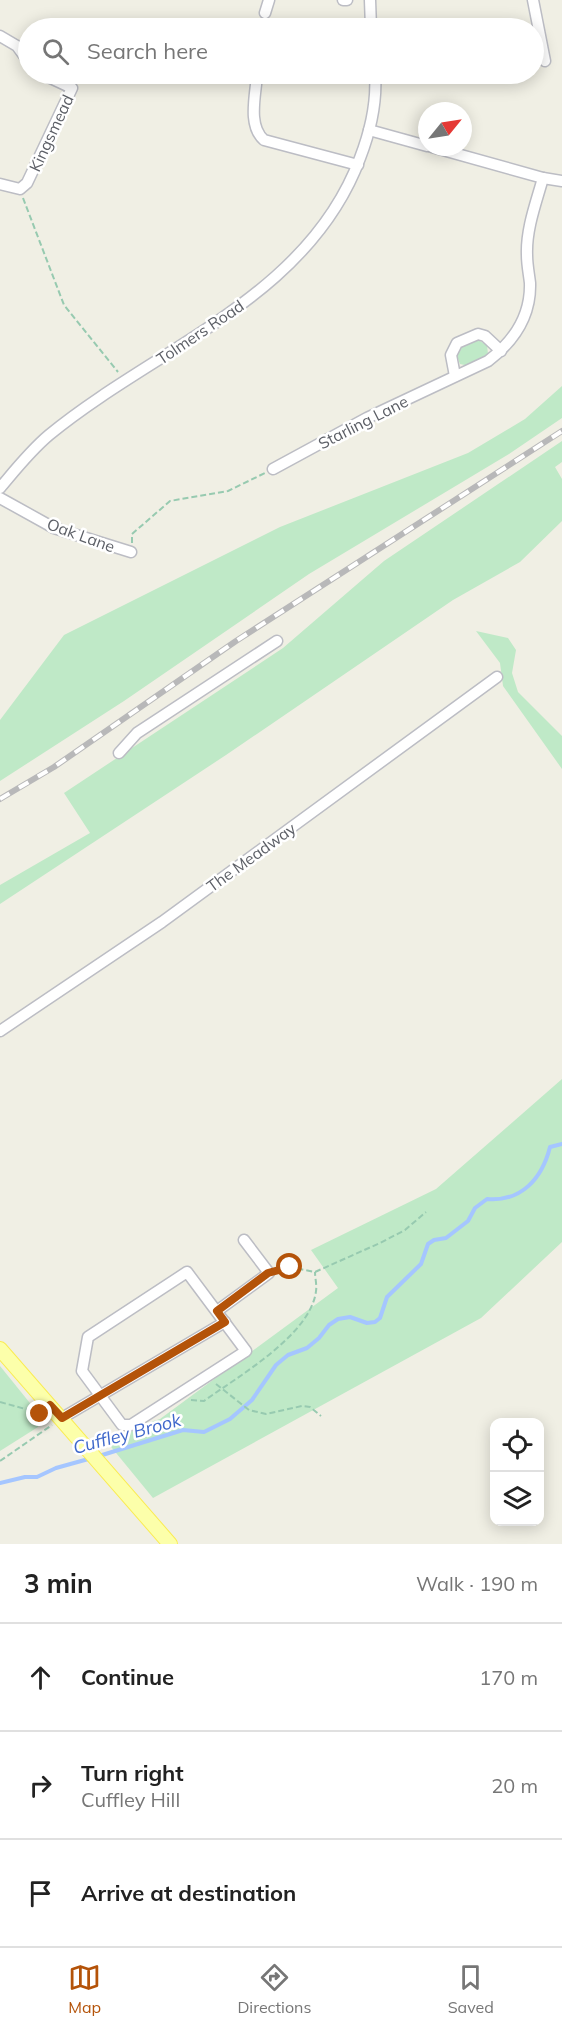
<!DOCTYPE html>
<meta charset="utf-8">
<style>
body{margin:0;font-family:Mulish,sans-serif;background:#f6f6f6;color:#222}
.controls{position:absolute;right:18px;bottom:18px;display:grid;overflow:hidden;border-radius:12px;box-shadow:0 3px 15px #0003}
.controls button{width:54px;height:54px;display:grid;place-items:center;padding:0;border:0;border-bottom:2px solid #e0e0e0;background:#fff;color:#222;font:30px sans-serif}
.compass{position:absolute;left:418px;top:102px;width:54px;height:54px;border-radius:50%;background:#fff;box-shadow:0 3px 15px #0003;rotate:60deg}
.stop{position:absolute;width:18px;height:18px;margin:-14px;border:4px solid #b45309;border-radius:50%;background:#fff}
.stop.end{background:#b45309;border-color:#fff;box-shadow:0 2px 6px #0008}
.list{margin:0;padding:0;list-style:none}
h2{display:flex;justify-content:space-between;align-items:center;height:78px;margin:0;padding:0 24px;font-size:26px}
h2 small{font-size:20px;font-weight:400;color:#767676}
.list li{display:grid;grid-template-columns:39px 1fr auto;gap:18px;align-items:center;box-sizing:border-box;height:108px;padding:0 24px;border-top:2px solid #e0e0e0}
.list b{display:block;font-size:22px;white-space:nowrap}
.list p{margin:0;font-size:20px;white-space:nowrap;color:#767676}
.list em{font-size:20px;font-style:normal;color:#767676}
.icon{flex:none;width:33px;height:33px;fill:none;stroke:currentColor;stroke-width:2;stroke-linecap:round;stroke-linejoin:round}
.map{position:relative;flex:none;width:562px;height:1544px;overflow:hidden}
.search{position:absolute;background:#fff;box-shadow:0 3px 15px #0003;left:18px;right:18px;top:18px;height:66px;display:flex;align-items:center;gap:15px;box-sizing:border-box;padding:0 21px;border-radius:33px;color:#767676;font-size:22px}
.sheet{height:402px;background:#fff}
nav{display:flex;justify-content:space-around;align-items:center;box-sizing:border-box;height:84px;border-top:2px solid #e0e0e0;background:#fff;font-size:16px;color:#767676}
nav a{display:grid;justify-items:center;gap:3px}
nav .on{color:#b45309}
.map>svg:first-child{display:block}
.green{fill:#bfe9c7}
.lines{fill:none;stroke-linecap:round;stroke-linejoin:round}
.stream{stroke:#a5c6ff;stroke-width:4}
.minor-casing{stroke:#bcbdc4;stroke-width:13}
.major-casing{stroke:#faec53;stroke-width:16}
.path{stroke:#97cab0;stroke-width:2;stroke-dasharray:6 3;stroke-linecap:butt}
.minor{stroke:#fff;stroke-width:10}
.major{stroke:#fcffaa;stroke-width:14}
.rail-casing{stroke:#b8b8b9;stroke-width:6}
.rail{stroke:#fff;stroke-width:4;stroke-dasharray:11;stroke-linecap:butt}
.route{stroke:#b45309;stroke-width:8}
.labels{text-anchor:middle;stroke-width:5;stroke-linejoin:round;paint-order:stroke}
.street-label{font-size:16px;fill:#5c5f66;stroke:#fff}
.water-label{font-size:18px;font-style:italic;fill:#3f68cb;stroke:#fff}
</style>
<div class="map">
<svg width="562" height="1544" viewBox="0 0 562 1544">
<rect width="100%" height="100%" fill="#f0efe4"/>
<g class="green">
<path d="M 476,339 L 487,345 L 488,354 L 469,366 L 460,364 L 455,351 Z"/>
<path d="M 562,386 L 562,418 L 509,454 L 309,574 L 124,701 L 0,781 L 0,720 L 64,635 L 280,527 L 468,453 L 525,419 Z"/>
<path d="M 562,441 L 562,462 L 555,467 L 562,479 L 562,521 L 520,562 L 453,600 L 226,755 L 0,904 L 0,885 L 90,833 L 64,793 L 283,648 L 384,561 Z"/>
<path d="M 476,631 L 508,638 L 516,650 L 512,673 L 518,692 L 562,736 L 562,769 L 503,686 L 500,663 Z"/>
<path d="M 562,1079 L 562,1242 L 481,1318 L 153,1498 L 103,1437 L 160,1419 L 338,1288 L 311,1250 L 436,1189 Z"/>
<path d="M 0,1366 L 42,1418 L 38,1427 L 0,1451 Z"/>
</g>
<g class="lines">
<g class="stream">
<path d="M 99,1456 L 183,1430 L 204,1432 L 230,1419 L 252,1400 L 276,1365 L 288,1355 L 307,1348 L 319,1338 L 329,1325 L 338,1319 L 350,1317 L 367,1323 L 375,1322 L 380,1318 L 387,1297 L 421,1264 L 428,1244 L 434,1240 L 446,1238 L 468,1221 L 475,1208 L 487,1199 C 521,1202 542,1179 550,1147 L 562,1144"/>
<path d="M 0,1483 L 25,1477 L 37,1477 L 56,1468 L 92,1458"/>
</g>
<defs>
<g id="minor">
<path d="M 343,0 L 347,0"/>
<path d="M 370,0 L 371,28"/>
<path d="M 533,0 L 545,61"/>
<path d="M 265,13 L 269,0"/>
<path d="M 0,36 L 17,46 L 28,61"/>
<path d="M 257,74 C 256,94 247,125 264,140 L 358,165"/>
<path d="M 369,130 L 427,146"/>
<path d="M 432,147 L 543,178 L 562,181"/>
<path d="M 0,184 L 20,189 L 27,183 L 72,88 L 42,74"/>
<path d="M 455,376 L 451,355 L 457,343 L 478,334 L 485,336 L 501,351"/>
<path d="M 273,469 L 367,418 L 488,361 C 513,342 531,316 530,283 C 529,274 527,265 527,255 C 526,229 536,203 543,178"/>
<path d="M 0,488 C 16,469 30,451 49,435 C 156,347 308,298 360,158 C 370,132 377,102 375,74"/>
<path d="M 0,498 L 54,528 L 131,552"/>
<path d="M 119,753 L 137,733 L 277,641"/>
<path d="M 0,1031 L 162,922 L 497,677"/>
<path d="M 187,1272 L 246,1351 L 131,1425 L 122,1425 L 82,1371 L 88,1337 Z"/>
<path d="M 217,1311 L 269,1273 L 244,1240"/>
<path d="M 62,1418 L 225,1322"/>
</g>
<path id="major" d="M 0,1349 L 170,1544"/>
</defs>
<use href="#minor" class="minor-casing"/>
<use href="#major" class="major-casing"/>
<g class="path">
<path d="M 23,198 L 64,305 L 118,372"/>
<path d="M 132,543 L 132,534 L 170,501 L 228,491 L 265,473"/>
<path d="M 280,1270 L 290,1267 L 315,1272 L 380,1243 L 405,1230 L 426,1212"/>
<path d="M 216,1384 L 249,1410 L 266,1414 L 302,1406 L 310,1407 L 321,1416"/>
<path d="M 191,1400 L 204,1401 C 237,1377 311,1335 316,1291 C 317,1285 315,1278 315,1272"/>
<path d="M 0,1402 L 40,1413"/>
<path d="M 0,1461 L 52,1425"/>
</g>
<use href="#minor" class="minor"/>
<use href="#major" class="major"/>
<defs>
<path id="rail" d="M 0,799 L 54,767 L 236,641 L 562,431"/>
</defs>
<use href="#rail" class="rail-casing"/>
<use href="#rail" class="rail"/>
</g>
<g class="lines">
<path class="route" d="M 40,1414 L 50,1405 L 62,1418 L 225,1322 L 217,1311 L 268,1273 L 290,1267"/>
</g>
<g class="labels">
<g class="street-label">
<text transform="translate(51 133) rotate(-65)" y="6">Kingsmead</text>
<text transform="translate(200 332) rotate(-34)" y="6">Tolmers Road</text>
<text transform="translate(363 422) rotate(-27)" y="6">Starling Lane</text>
<text transform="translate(81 535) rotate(20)" y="6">Oak Lane</text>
<text transform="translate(251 857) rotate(-36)" y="6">The Meadway</text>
</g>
<g class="water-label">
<text transform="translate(127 1434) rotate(-15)" y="6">Cuffley Brook</text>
</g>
</g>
</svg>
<div class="controls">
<button><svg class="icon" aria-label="locate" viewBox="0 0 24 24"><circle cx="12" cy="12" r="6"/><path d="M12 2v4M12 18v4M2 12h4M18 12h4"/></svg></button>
<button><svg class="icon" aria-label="layers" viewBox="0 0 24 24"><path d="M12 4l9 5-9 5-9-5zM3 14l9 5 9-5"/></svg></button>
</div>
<svg class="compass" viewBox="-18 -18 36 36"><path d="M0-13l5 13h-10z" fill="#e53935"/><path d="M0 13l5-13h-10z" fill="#767676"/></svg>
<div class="stop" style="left:290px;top:1267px"></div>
<div class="stop end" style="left:40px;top:1414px"></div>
<div class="search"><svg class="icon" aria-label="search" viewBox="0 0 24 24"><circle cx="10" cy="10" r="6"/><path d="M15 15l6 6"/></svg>Search here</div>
</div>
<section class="sheet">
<h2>3 min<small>Walk · 190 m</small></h2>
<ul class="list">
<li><svg class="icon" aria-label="ahead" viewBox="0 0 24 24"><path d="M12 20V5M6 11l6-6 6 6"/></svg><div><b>Continue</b></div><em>170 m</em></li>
<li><svg class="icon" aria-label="right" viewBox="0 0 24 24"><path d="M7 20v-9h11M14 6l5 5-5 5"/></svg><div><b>Turn right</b><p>Cuffley Hill</p></div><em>20 m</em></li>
<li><svg class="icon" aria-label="arrive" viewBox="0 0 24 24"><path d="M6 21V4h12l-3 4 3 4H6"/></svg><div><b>Arrive at destination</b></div></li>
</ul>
</section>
<nav>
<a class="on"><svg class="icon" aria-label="map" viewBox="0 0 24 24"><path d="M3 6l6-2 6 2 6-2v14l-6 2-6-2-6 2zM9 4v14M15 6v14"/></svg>Map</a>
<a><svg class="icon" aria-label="directions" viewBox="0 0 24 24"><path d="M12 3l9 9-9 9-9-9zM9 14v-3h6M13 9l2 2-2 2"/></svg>Directions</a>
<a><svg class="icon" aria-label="saved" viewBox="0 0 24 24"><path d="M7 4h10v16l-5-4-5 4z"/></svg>Saved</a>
</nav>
